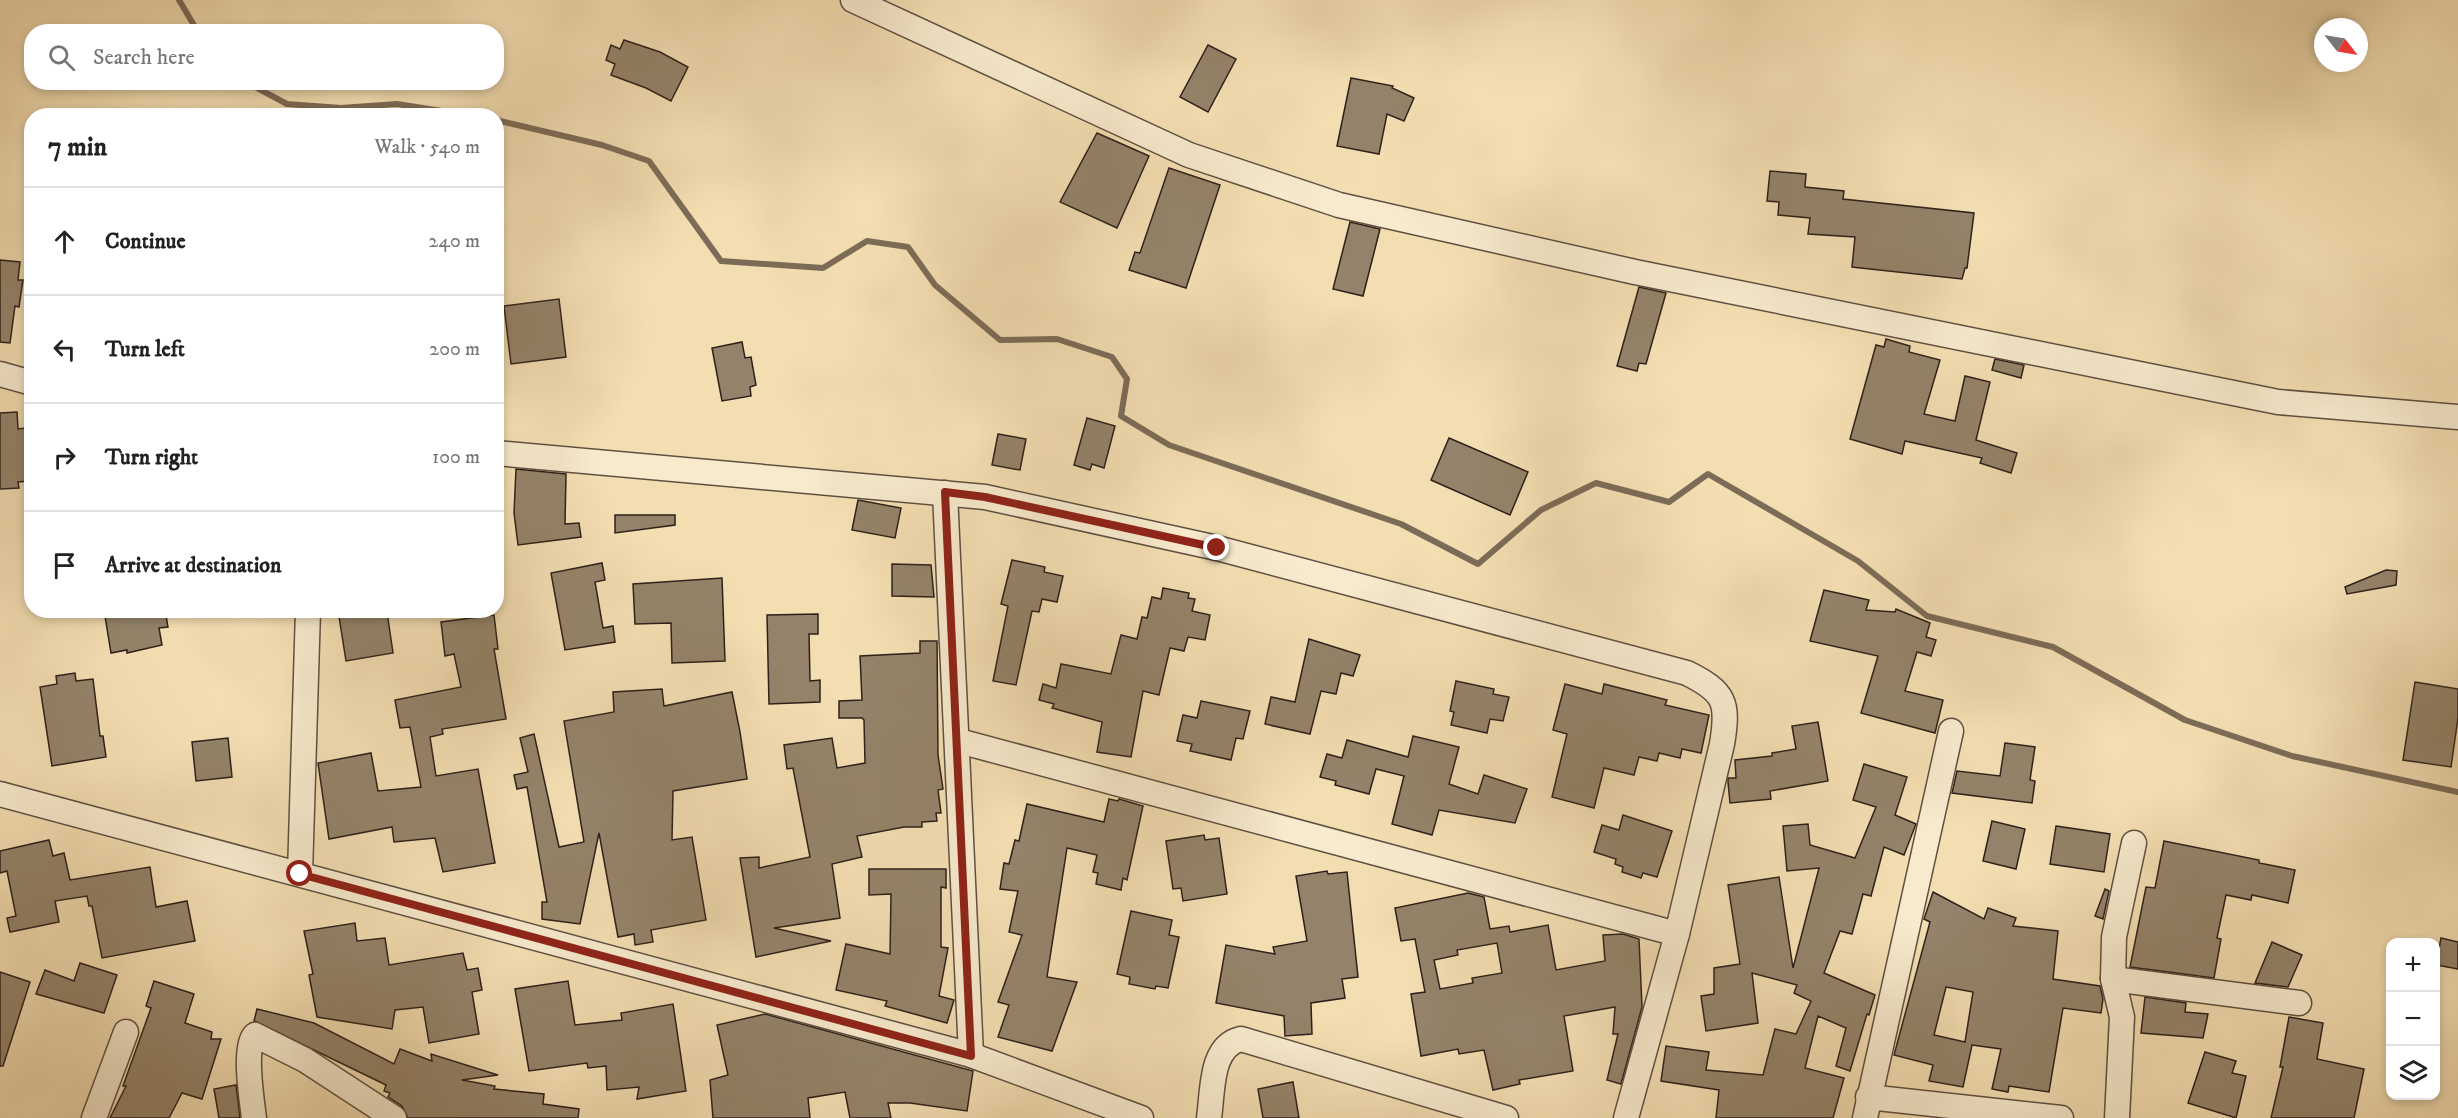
<!DOCTYPE html>
<meta charset="utf-8">
<style>
body{margin:0;font-family:"IM FELL DW Pica",serif;background:#f6f6f6;color:#222}
.controls{position:absolute;right:18px;bottom:18px;display:grid;overflow:hidden;border-radius:12px;box-shadow:0 3px 9px #0003}
.controls button{width:54px;height:54px;display:grid;place-items:center;padding:0;border:0;border-bottom:2px solid #e0e0e0;background:#fff;color:#222;font:30px sans-serif}
.compass{position:absolute;left:2314px;top:18px;width:54px;height:54px;border-radius:50%;background:#fff;box-shadow:0 3px 9px #0003;rotate:121deg}
.stop{position:absolute;width:18px;height:18px;margin:-14px;border:4px solid #8f2418;border-radius:50%;background:#fff}
.stop.end{background:#8f2418;border-color:#fff;box-shadow:0 2px 6px #0008}
.list{margin:0;padding:0;list-style:none}
h2{display:flex;justify-content:space-between;align-items:center;height:78px;margin:0;padding:0 24px;font-size:26px}
h2 small{font-size:20px;font-weight:400;color:#767676}
.list li{display:grid;grid-template-columns:39px 1fr auto;gap:18px;align-items:center;box-sizing:border-box;height:108px;padding:0 24px;border-top:2px solid #e0e0e0}
.list b{display:block;font-size:22px;white-space:nowrap}
.list em{font-size:20px;font-style:normal;color:#767676}
.icon{flex:none;width:33px;height:33px;fill:none;stroke:currentColor;stroke-width:2;stroke-linecap:round;stroke-linejoin:round}
.map{position:relative;flex:none;width:2458px;height:1118px;overflow:hidden}
.search{position:absolute;background:#fff;box-shadow:0 3px 9px #0003;left:24px;top:24px;width:480px;height:66px;display:flex;align-items:center;gap:15px;box-sizing:border-box;padding:0 21px;border-radius:24px;color:#767676;font-size:22px}
.panel{position:absolute;background:#fff;box-shadow:0 3px 9px #0003;left:24px;top:108px;width:480px;height:510px;border-radius:24px}
.map>svg:first-child{display:block}
.lines{fill:none;stroke-linecap:round;stroke-linejoin:round}
.stream{stroke:#7c6c57;stroke-width:6}
.building{fill:#94836a;stroke:#2e211b;stroke-width:1.5;fill-rule:evenodd}
.minor-casing{stroke:#5f5041;stroke-width:27}
.minor{stroke:#f7eacd;stroke-width:24}
.route{stroke:#8f2418;stroke-width:8}
</style>
<div class="map">
<svg width="2458" height="1118" viewBox="0 0 2458 1118">
<rect width="100%" height="100%" fill="#f3deb2"/>
<filter id="stains"><feTurbulence type="fractalNoise" baseFrequency=".00333" numOctaves="4"/><feColorMatrix values="0 0 0 0 .2 0 0 0 0 .09 0 0 0 0 .02 0 0 0 .5 -.17"/></filter>
<radialGradient id="worn" r=".72"><stop offset=".6" stop-color="#630" stop-opacity="0"/><stop offset="1" stop-color="#630" stop-opacity=".3"/></radialGradient>
<g class="lines">
<g class="stream">
<path d="M 179,0 L 198,32"/>
<path d="M 246,82 L 287,104 L 341,108 L 397,104 L 474,116"/>
<path d="M 496,120 L 602,145 L 649,161 L 721,261 L 823,268 L 867,241 L 908,247 L 935,285 L 1000,340 L 1057,339 L 1112,357 L 1127,379 L 1121,416 L 1169,445 L 1401,524 L 1478,564 L 1541,510 L 1596,483 L 1669,502 L 1708,474 L 1858,561 L 1927,616 L 2053,647 L 2185,720 L 2292,756 L 2458,792"/>
</g>
</g>
<g class="building">
<path d="M 624,40 L 660,52 L 688,67 L 671,101 L 646,88 L 611,75 L 615,64 L 606,60 L 611,45 L 620,49 Z"/>
<path d="M 1208,45 L 1236,59 L 1208,112 L 1180,97 Z"/>
<path d="M 1351,78 L 1393,86 L 1392,88 L 1414,98 L 1404,121 L 1387,114 L 1379,154 L 1337,146 Z"/>
<path d="M 1097,133 L 1149,156 L 1117,228 L 1060,202 Z"/>
<path d="M 1169,168 L 1220,185 L 1186,288 L 1129,270 L 1135,252 L 1140,253 Z"/>
<path d="M 1770,171 L 1806,174 L 1805,187 L 1844,191 L 1843,199 L 1974,213 L 1967,268 L 1965,268 L 1962,279 L 1852,267 L 1855,237 L 1808,234 L 1810,218 L 1778,215 L 1779,202 L 1767,201 Z"/>
<path d="M 1350,222 L 1380,229 L 1363,296 L 1333,289 Z"/>
<path d="M 0,260 L 20,262 L 18,280 L 23,280 L 19,307 L 15,306 L 10,343 L 0,342 Z"/>
<path d="M 1639,287 L 1666,293 L 1646,364 L 1639,363 L 1637,371 L 1617,366 Z"/>
<path d="M 559,299 L 566,357 L 511,364 L 504,306 Z"/>
<path d="M 1886,339 L 1910,346 L 1909,352 L 1940,360 L 1924,414 L 1955,421 L 1965,376 L 1990,382 L 1976,440 L 2017,453 L 2011,473 L 1980,463 L 1982,458 L 1905,441 L 1902,454 L 1850,439 L 1876,345 L 1884,347 Z"/>
<path d="M 742,342 L 745,358 L 751,357 L 756,385 L 750,387 L 751,396 L 722,401 L 712,348 Z"/>
<path d="M 1995,359 L 2024,365 L 2021,378 L 1992,370 Z"/>
<path d="M 17,412 L 18,429 L 25,428 L 29,481 L 18,482 L 19,488 L 0,489 L 0,413 Z"/>
<path d="M 1087,418 L 1115,426 L 1104,468 L 1092,464 L 1090,470 L 1074,465 Z"/>
<path d="M 998,434 L 1026,439 L 1020,470 L 992,465 Z"/>
<path d="M 1449,438 L 1528,472 L 1510,515 L 1431,480 Z"/>
<path d="M 516,469 L 566,474 L 565,524 L 579,523 L 581,537 L 518,545 L 514,513 Z"/>
<path d="M 858,500 L 901,508 L 895,538 L 852,530 Z"/>
<path d="M 615,515 L 675,515 L 675,525 L 615,533 Z"/>
<path d="M 1012,560 L 1045,567 L 1044,572 L 1063,576 L 1057,602 L 1042,599 L 1039,612 L 1032,611 L 1016,685 L 993,681 L 1008,606 L 1001,604 Z"/>
<path d="M 602,563 L 605,580 L 595,582 L 603,628 L 613,626 L 615,642 L 565,650 L 551,573 Z"/>
<path d="M 892,564 L 931,565 L 934,597 L 892,596 Z"/>
<path d="M 2386,570 L 2397,571 L 2396,585 L 2347,594 L 2345,587 Z"/>
<path d="M 722,578 L 725,661 L 672,663 L 671,623 L 635,624 L 633,584 Z"/>
<path d="M 1163,588 L 1189,593 L 1188,598 L 1195,599 L 1192,611 L 1210,615 L 1205,640 L 1188,637 L 1184,651 L 1170,648 L 1159,695 L 1143,691 L 1131,757 L 1097,752 L 1102,722 L 1052,708 L 1054,704 L 1039,700 L 1043,684 L 1056,688 L 1061,664 L 1111,674 L 1121,635 L 1137,639 L 1142,617 L 1147,618 L 1152,597 L 1161,599 Z"/>
<path d="M 1824,590 L 1869,600 L 1866,610 L 1895,612 L 1896,609 L 1930,623 L 1926,637 L 1936,640 L 1931,656 L 1917,652 L 1905,691 L 1943,700 L 1935,733 L 1861,713 L 1878,656 L 1810,641 Z"/>
<path d="M 104,610 L 165,610 L 168,627 L 159,628 L 162,645 L 127,653 L 127,650 L 111,653 Z"/>
<path d="M 338,610 L 375,610 L 375,614 L 387,612 L 393,653 L 346,661 Z"/>
<path d="M 818,614 L 818,634 L 809,634 L 810,681 L 820,680 L 820,702 L 769,704 L 767,615 Z"/>
<path d="M 494,615 L 498,649 L 494,649 L 506,719 L 442,729 L 443,734 L 430,737 L 436,776 L 478,769 L 495,863 L 443,872 L 435,838 L 394,842 L 392,827 L 329,839 L 318,763 L 371,753 L 378,791 L 421,787 L 410,727 L 400,728 L 395,700 L 461,687 L 454,654 L 445,656 L 441,622 Z"/>
<path d="M 1309,639 L 1360,655 L 1353,676 L 1341,673 L 1336,694 L 1321,691 L 1310,734 L 1265,724 L 1271,697 L 1295,702 Z"/>
<path d="M 920,641 L 937,641 L 938,755 L 943,789 L 938,790 L 941,813 L 936,813 L 937,821 L 922,822 L 922,827 L 904,827 L 857,836 L 862,857 L 832,864 L 840,918 L 774,928 L 831,941 L 756,957 L 740,858 L 759,857 L 759,868 L 810,857 L 793,768 L 787,769 L 784,745 L 832,738 L 837,768 L 865,763 L 864,720 L 862,718 L 839,718 L 839,701 L 862,700 L 860,656 L 920,653 Z"/>
<path d="M 75,673 L 76,681 L 93,679 L 100,736 L 103,736 L 106,757 L 52,766 L 40,687 L 57,684 L 56,676 Z"/>
<path d="M 1456,681 L 1494,689 L 1493,694 L 1509,697 L 1503,721 L 1490,719 L 1487,733 L 1451,725 L 1454,712 L 1450,711 Z"/>
<path d="M 2415,682 L 2458,689 L 2458,718 L 2451,767 L 2403,760 Z"/>
<path d="M 1565,684 L 1602,694 L 1604,684 L 1667,700 L 1665,705 L 1709,715 L 1701,753 L 1682,749 L 1680,758 L 1659,753 L 1657,761 L 1639,757 L 1634,775 L 1604,768 L 1594,808 L 1552,797 L 1567,734 L 1553,730 Z"/>
<path d="M 662,689 L 664,706 L 732,692 L 740,732 L 747,779 L 673,791 L 672,840 L 692,837 L 706,920 L 651,930 L 653,942 L 635,945 L 634,934 L 618,937 L 599,833 L 580,924 L 542,919 L 542,902 L 547,902 L 527,787 L 517,789 L 514,775 L 528,772 L 520,738 L 534,734 L 559,847 L 584,842 L 564,721 L 614,712 L 613,692 Z"/>
<path d="M 1201,701 L 1250,711 L 1243,739 L 1236,738 L 1231,760 L 1190,751 L 1192,744 L 1177,741 L 1183,715 L 1197,718 Z"/>
<path d="M 1818,722 L 1828,781 L 1770,791 L 1771,799 L 1730,803 L 1728,782 L 1728,778 L 1736,778 L 1735,760 L 1772,756 L 1772,753 L 1796,749 L 1792,726 Z"/>
<path d="M 1413,736 L 1459,747 L 1449,784 L 1478,794 L 1484,775 L 1527,789 L 1515,823 L 1439,810 L 1432,835 L 1392,824 L 1404,776 L 1376,769 L 1369,794 L 1335,785 L 1336,781 L 1320,777 L 1327,754 L 1342,758 L 1347,740 L 1408,757 Z"/>
<path d="M 228,738 L 232,777 L 196,781 L 192,742 Z"/>
<path d="M 2005,743 L 2035,747 L 2030,780 L 2035,781 L 2032,803 L 1952,793 L 1957,771 L 2000,776 Z"/>
<path d="M 1864,764 L 1907,777 L 1895,815 L 1916,824 L 1904,855 L 1884,847 L 1871,896 L 1863,894 L 1852,934 L 1840,931 L 1824,973 L 1875,995 L 1869,1015 L 1867,1014 L 1850,1071 L 1836,1066 L 1846,1028 L 1818,1016 L 1805,1068 L 1844,1078 L 1833,1118 L 1716,1118 L 1719,1090 L 1661,1081 L 1666,1046 L 1709,1052 L 1706,1070 L 1763,1075 L 1775,1029 L 1796,1034 L 1811,1001 L 1794,993 L 1797,985 L 1752,973 L 1758,1023 L 1706,1031 L 1701,996 L 1714,994 L 1714,968 L 1740,964 L 1728,885 L 1779,877 L 1793,968 L 1819,868 L 1787,871 L 1783,826 L 1808,824 L 1810,845 L 1855,858 L 1876,807 L 1853,800 Z"/>
<path d="M 1109,799 L 1118,801 L 1119,799 L 1143,806 L 1127,880 L 1123,878 L 1121,890 L 1096,884 L 1098,873 L 1093,872 L 1097,855 L 1067,848 L 1047,977 L 1077,982 L 1052,1051 L 998,1037 L 1009,1005 L 998,1002 L 1022,935 L 1009,932 L 1018,891 L 1000,889 L 1004,863 L 1009,864 L 1015,840 L 1019,841 L 1027,804 L 1104,822 Z"/>
<path d="M 1623,815 L 1672,831 L 1657,877 L 1643,873 L 1641,878 L 1622,872 L 1623,867 L 1615,864 L 1616,859 L 1594,852 L 1602,825 L 1619,830 Z"/>
<path d="M 1992,821 L 2025,829 L 2016,869 L 1983,861 Z"/>
<path d="M 2056,826 L 2110,834 L 2104,872 L 2050,864 Z"/>
<path d="M 1204,835 L 1205,840 L 1219,838 L 1227,894 L 1183,901 L 1181,888 L 1173,889 L 1166,841 Z"/>
<path d="M 49,840 L 53,856 L 64,853 L 70,880 L 150,867 L 156,907 L 187,901 L 195,941 L 102,958 L 92,906 L 89,906 L 87,896 L 55,901 L 59,922 L 10,932 L 7,918 L 16,916 L 7,871 L 0,873 L 0,851 Z"/>
<path d="M 2164,841 L 2259,860 L 2259,863 L 2295,870 L 2288,903 L 2252,895 L 2251,900 L 2226,895 L 2217,938 L 2221,939 L 2214,978 L 2130,967 L 2146,887 L 2155,888 Z"/>
<path d="M 869,869 L 946,869 L 946,888 L 941,887 L 941,947 L 948,948 L 939,996 L 954,1000 L 947,1023 L 885,1006 L 887,1001 L 836,990 L 846,944 L 890,954 L 891,894 L 869,895 Z"/>
<path d="M 1327,871 L 1328,874 L 1347,872 L 1358,977 L 1342,979 L 1345,998 L 1311,1003 L 1312,1034 L 1285,1036 L 1284,1016 L 1216,1003 L 1226,945 L 1275,954 L 1273,947 L 1307,941 L 1296,876 Z"/>
<path d="M 2105,889 L 2109,891 L 2103,919 L 2095,916 Z"/>
<path d="M 1933,892 L 1984,919 L 1988,908 L 2016,918 L 2013,926 L 2058,931 L 2053,979 L 2100,986 L 2103,999 L 2101,1013 L 2063,1008 L 2049,1092 L 2009,1086 L 2008,1092 L 1992,1089 L 2001,1049 L 1972,1045 L 1963,1087 L 1929,1081 L 1933,1065 L 1894,1055 L 1930,922 L 1924,919 ZM 1946,987 L 1973,992 L 1965,1042 L 1934,1035 Z"/>
<path d="M 1468,893 L 1484,897 L 1490,929 L 1509,926 L 1510,932 L 1548,925 L 1556,970 L 1605,961 L 1603,935 L 1623,934 L 1639,939 L 1642,1007 L 1621,1084 L 1607,1080 L 1618,1034 L 1613,1034 L 1615,1007 L 1564,1016 L 1573,1071 L 1519,1080 L 1520,1084 L 1493,1090 L 1484,1050 L 1459,1054 L 1458,1049 L 1421,1056 L 1411,994 L 1425,992 L 1415,939 L 1401,941 L 1395,908 ZM 1497,943 L 1502,973 L 1472,978 L 1473,983 L 1440,989 L 1434,960 L 1458,955 L 1457,950 Z"/>
<path d="M 1131,911 L 1172,920 L 1169,935 L 1179,937 L 1168,988 L 1156,986 L 1155,989 L 1129,984 L 1130,977 L 1117,974 Z"/>
<path d="M 355,923 L 357,941 L 385,938 L 389,965 L 463,953 L 467,970 L 478,968 L 482,990 L 472,992 L 479,1034 L 429,1043 L 423,1007 L 395,1010 L 392,1029 L 317,1017 L 309,975 L 313,974 L 304,931 Z"/>
<path d="M 2441,938 L 2458,942 L 2458,969 L 2436,965 Z"/>
<path d="M 2272,942 L 2302,955 L 2288,987 L 2255,983 Z"/>
<path d="M 80,963 L 117,975 L 104,1013 L 36,994 L 45,970 L 74,981 Z"/>
<path d="M 0,972 L 30,982 L 3,1066 L 0,1066 Z"/>
<path d="M 154,981 L 194,994 L 185,1023 L 212,1032 L 211,1039 L 221,1039 L 202,1099 L 182,1093 L 169,1118 L 110,1118 L 126,1086 L 123,1086 L 151,1008 L 146,1006 Z"/>
<path d="M 568,981 L 575,1025 L 622,1020 L 621,1013 L 673,1004 L 686,1091 L 637,1099 L 639,1087 L 607,1090 L 606,1066 L 588,1068 L 587,1063 L 529,1071 L 515,989 Z"/>
<path d="M 2145,997 L 2186,1003 L 2185,1012 L 2208,1014 L 2203,1038 L 2141,1033 Z"/>
<path d="M 257,1009 L 314,1023 L 394,1064 L 400,1049 L 432,1061 L 431,1054 L 498,1075 L 462,1080 L 495,1086 L 494,1089 L 544,1094 L 543,1104 L 579,1109 L 578,1118 L 408,1118 L 402,1106 L 388,1097 L 390,1093 L 384,1091 L 386,1085 L 254,1021 Z"/>
<path d="M 765,1014 L 973,1071 L 967,1111 L 910,1103 L 888,1103 L 891,1118 L 850,1118 L 845,1092 L 808,1098 L 810,1118 L 713,1118 L 710,1080 L 728,1075 L 717,1025 Z"/>
<path d="M 2289,1017 L 2323,1023 L 2317,1059 L 2364,1069 L 2354,1118 L 2271,1118 L 2283,1067 L 2280,1067 Z"/>
<path d="M 2205,1052 L 2236,1061 L 2232,1073 L 2246,1076 L 2236,1118 L 2188,1103 Z"/>
<path d="M 1293,1082 L 1299,1118 L 1263,1118 L 1258,1089 Z"/>
<path d="M 236,1085 L 240,1118 L 219,1118 L 214,1089 Z"/>
</g>
<g class="lines">
<defs>
<g id="minor">
<path d="M 853,0 L 1189,155 L 1339,205 L 1635,272 L 2278,402 L 2458,417"/>
<path d="M 0,374 L 32,383"/>
<path d="M 496,453 L 985,497 L 1217,548 L 1687,673 C 1725,692 1729,702 1722,744 L 1677,934 L 1626,1118"/>
<path d="M 945,493 L 971,1055"/>
<path d="M 959,741 L 1677,934"/>
<path d="M 0,794 L 971,1055 L 1141,1118"/>
<path d="M 300,874 L 308,610"/>
<path d="M 2113,979 L 2299,1003"/>
<path d="M 1868,1097 L 2061,1118"/>
<path d="M 94,1118 L 126,1032"/>
<path d="M 254,1118 C 252,1102 243,1045 255,1035 L 305,1060 L 394,1118"/>
<path d="M 1209,1118 C 1213,1091 1210,1046 1241,1039 L 1506,1118"/>
<path d="M 1865,1118 L 1951,731"/>
<path d="M 2117,1118 L 2122,1017 L 2113,979 L 2114,937 L 2134,843"/>
</g>
</defs>
<use href="#minor" class="minor-casing"/>
<use href="#minor" class="minor"/>
</g>
<g class="lines">
<path class="route" d="M 300,874 L 971,1056 L 945,492 L 985,497 L 1217,548"/>
</g>
<rect width="100%" height="100%" filter="url(#stains)"/>
<rect width="100%" height="100%" fill="url(#worn)"/>
</svg>
<div class="controls">
<button>+</button>
<button>−</button>
<button><svg class="icon" aria-label="layers" viewBox="0 0 24 24"><path d="M12 4l9 5-9 5-9-5zM3 14l9 5 9-5"/></svg></button>
</div>
<svg class="compass" viewBox="-18 -18 36 36"><path d="M0-13l5 13h-10z" fill="#e53935"/><path d="M0 13l5-13h-10z" fill="#767676"/></svg>
<div class="stop" style="left:300px;top:874px"></div>
<div class="stop end" style="left:1217px;top:548px"></div>
<div class="search"><svg class="icon" aria-label="search" viewBox="0 0 24 24"><circle cx="10" cy="10" r="6"/><path d="M15 15l6 6"/></svg>Search here</div>
<section class="panel">
<h2>7 min<small>Walk · 540 m</small></h2>
<ul class="list">
<li><svg class="icon" aria-label="ahead" viewBox="0 0 24 24"><path d="M12 20V5M6 11l6-6 6 6"/></svg><div><b>Continue</b></div><em>240 m</em></li>
<li><svg class="icon" aria-label="left" viewBox="0 0 24 24"><path d="M17 20v-9H6M10 6l-5 5 5 5"/></svg><div><b>Turn left</b></div><em>200 m</em></li>
<li><svg class="icon" aria-label="right" viewBox="0 0 24 24"><path d="M7 20v-9h11M14 6l5 5-5 5"/></svg><div><b>Turn right</b></div><em>100 m</em></li>
<li><svg class="icon" aria-label="arrive" viewBox="0 0 24 24"><path d="M6 21V4h12l-3 4 3 4H6"/></svg><div><b>Arrive at destination</b></div></li>
</ul>
</section>
</div>
